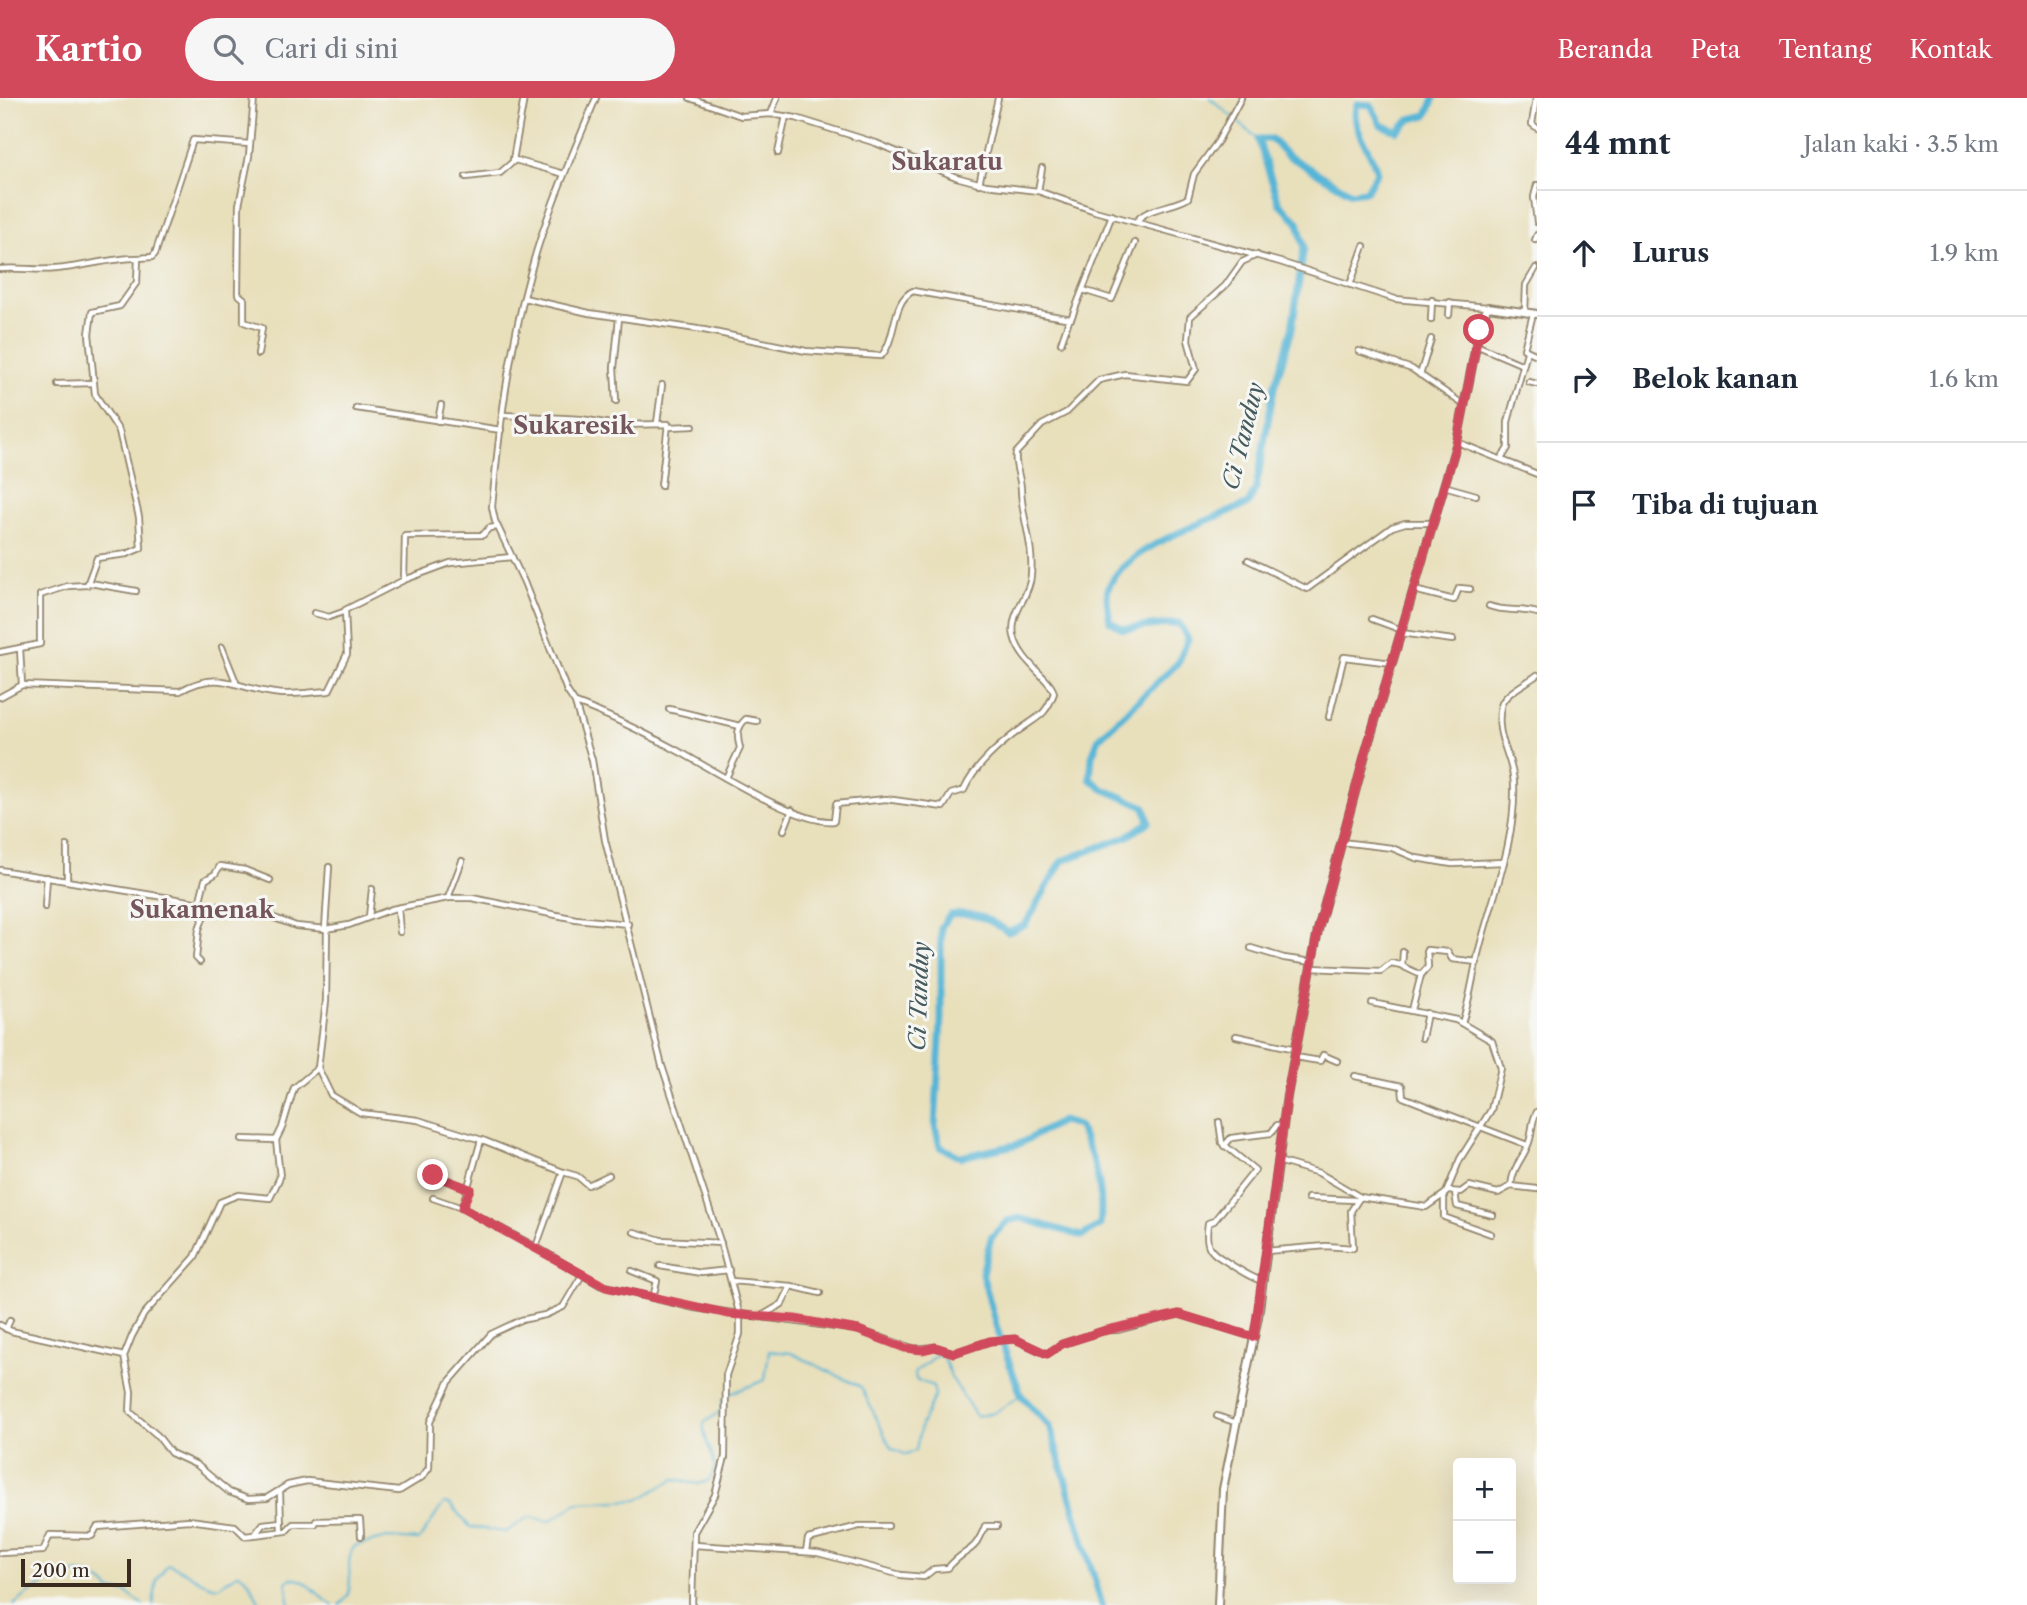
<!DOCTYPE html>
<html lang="id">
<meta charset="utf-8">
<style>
body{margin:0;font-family:"Libre Caslon Text",serif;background:#f6f6f7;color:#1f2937}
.controls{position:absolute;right:21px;bottom:21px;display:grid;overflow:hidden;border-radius:7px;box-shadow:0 7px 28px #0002}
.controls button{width:63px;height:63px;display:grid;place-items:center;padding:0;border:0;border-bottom:2px solid #e0e1e3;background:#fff;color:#1f2937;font:35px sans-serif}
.scale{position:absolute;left:21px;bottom:18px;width:110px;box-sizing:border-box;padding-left:7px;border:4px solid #3b2a1e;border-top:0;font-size:19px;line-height:24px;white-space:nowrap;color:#3b2a1e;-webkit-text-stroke:5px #f6f6f2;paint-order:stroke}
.stop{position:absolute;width:21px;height:21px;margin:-16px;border:5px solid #d1495b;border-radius:50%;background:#fff}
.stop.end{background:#d1495b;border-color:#fff;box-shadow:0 2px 7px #0008}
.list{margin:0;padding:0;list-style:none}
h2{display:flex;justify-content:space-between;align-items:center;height:91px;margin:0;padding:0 28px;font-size:30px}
h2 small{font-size:23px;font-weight:400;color:#747a83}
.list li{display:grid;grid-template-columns:46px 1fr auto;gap:21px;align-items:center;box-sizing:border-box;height:126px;padding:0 28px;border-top:2px solid #e0e1e3}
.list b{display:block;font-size:26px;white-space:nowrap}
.list em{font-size:23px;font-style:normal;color:#747a83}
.icon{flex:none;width:38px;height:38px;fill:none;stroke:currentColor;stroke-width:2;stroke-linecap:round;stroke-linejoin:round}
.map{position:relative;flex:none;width:1537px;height:1507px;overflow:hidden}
header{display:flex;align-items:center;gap:42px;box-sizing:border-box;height:98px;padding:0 35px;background:#d1495b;color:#fff}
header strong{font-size:33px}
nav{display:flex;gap:38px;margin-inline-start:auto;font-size:24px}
.search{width:490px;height:63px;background:#f6f6f7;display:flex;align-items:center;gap:18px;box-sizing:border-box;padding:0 24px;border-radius:38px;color:#747a83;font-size:26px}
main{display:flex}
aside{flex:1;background:#fff}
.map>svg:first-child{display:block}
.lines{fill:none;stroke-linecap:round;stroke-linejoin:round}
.stream{stroke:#57b5d6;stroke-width:2}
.river{stroke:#57b5d6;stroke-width:7}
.street-casing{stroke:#92846c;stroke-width:8}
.secondary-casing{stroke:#92846c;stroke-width:10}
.street{stroke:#fff;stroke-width:4.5}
.secondary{stroke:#fff;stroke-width:6}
.route{stroke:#d1495b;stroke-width:9}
.labels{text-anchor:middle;stroke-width:6;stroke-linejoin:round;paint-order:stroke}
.water-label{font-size:23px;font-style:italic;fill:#455b5e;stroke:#f6f6f2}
.quarter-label{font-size:24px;font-weight:bold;fill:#75565d;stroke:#f6f6f2}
</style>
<header>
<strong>Kartio</strong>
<div class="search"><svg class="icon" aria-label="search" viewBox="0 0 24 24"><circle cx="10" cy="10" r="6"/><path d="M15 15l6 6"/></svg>Cari di sini</div>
<nav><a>Beranda</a><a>Peta</a><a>Tentang</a><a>Kontak</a></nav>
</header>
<main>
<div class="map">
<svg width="1537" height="1507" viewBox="0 0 1537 1507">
<rect width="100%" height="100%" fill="#f6f6f2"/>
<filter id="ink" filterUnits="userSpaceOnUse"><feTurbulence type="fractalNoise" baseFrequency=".0143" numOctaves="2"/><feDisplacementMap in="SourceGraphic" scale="14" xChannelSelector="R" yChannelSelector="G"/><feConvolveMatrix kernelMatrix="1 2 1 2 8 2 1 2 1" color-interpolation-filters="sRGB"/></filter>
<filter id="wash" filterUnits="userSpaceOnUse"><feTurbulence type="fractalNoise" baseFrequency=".00686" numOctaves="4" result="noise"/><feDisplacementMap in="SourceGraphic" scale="28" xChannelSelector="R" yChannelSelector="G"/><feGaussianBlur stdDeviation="1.57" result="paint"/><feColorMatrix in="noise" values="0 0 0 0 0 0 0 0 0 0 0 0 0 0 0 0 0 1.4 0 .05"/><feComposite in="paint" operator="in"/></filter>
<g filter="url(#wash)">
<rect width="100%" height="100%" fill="#e8dfbb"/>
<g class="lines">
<g class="stream">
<path d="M 1210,0 L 1258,41"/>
<path d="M 727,1297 L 765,1282 L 769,1253 L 791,1255 L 861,1289 L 891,1350 L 907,1357 L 916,1352 L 921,1327 L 935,1297 L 933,1288 L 916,1282 L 915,1274 L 937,1256 L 943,1258 L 951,1279 L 976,1318 L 994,1315 L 1021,1297"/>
<path d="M 14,1507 C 41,1485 80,1457 110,1492 L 125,1494 L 143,1507"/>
<path d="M 153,1507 L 157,1481 L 168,1466 C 187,1471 199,1487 218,1489 L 239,1475 L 248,1482 L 261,1507"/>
<path d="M 290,1507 L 286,1484 L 291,1480 C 310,1481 317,1499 333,1507"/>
<path d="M 339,1507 C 361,1492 340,1466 355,1448 L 387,1440 L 419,1442 L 444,1405 L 450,1406 L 470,1429 L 506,1434 L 529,1419 L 550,1423 L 577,1405 L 638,1402 L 674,1381 L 698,1386 L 708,1383 C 725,1365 701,1346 704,1325 L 721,1313 L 723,1301"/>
</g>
<path class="river" d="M 1102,1507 L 1050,1329 L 1021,1297 L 997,1231 L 982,1175 L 991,1140 L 1007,1123 L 1020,1120 L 1082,1138 L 1100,1127 C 1104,1089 1095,1061 1078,1028 L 1062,1023 L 1019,1046 L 961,1059 L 940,1049 L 935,1028 L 941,924 L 941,829 L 950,817 C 974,813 989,821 1008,834 L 1025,827 L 1062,763 L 1126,739 L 1149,724 L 1145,709 L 1103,691 L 1090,681 L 1092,658 L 1099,640 L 1178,565 L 1188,541 L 1179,525 L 1123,531 L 1110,523 C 1109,514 1105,500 1108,491 C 1122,450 1210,422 1248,406 L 1256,390 L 1274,290 L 1292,231 L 1304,149 L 1298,124 L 1279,105 L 1258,41 L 1271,41 L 1287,57 L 1351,95 L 1366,93 L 1377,75 C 1373,53 1348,28 1357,6 L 1371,7 L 1381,27 L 1397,33 L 1411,21 L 1427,17 L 1434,0"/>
</g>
</g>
<g filter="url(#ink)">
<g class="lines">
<defs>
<g id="street">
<path d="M 254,0 L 249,58 L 239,107 L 238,196 L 244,201 L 244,224 L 262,230 L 258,256"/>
<path d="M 596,0 C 572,58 546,115 530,176 C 509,252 499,331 492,409 L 495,423 L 524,484 L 567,593 L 575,605 L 592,662 L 605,742 L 662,968 L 720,1143 L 740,1218 L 740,1236 L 726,1277 L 725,1359 L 715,1397 L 694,1434 L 692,1507"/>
<path d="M 690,0 L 741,18 L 771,16 L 796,20 L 876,45 L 956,79 L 986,87 L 1038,93 L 1095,113 L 1280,164 L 1395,201 L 1488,209"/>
<path d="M 1536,0 L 1532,26 L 1537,30"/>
<path d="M 771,16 L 777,0"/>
<path d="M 778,55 L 786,18"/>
<path d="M 513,62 L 524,0"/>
<path d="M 466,79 L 500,75 L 515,62 L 564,76"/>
<path d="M 979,86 L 998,0"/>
<path d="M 1537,87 L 1534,99 L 1537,124"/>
<path d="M 1038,93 L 1042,70"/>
<path d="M 1136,124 C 1146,109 1172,110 1188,100 L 1194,76 L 1218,43 L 1241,0"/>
<path d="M 1535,142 L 1537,137"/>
<path d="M 0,171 C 18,169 37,173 55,171 C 83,169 110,160 137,160"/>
<path d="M 1350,187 L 1364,148"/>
<path d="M 1083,192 L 1112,201 L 1135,145"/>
<path d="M 524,200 L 589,215 L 704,232 L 806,253 L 881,258 C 897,242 891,203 913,193 L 1071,221 L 1112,117"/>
<path d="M 1525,214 L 1526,187 L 1536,170"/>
<path d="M 1533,216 L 1524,251 L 1537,257"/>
<path d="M 1449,217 L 1450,204"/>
<path d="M 1431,222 L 1432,202"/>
<path d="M 1061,245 L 1069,222"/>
<path d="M 1476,247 L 1523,267"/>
<path d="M 1359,253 L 1412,271 L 1464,307"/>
<path d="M 1420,277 L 1431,241"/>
<path d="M 1529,284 L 1537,286"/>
<path d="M 57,286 L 94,285"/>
<path d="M 616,303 L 614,270 L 619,220"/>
<path d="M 356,310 L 501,332"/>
<path d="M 503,317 L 581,321 L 617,327 L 668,326 L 661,388"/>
<path d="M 438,323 L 441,307"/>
<path d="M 657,325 L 662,287"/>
<path d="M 670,329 L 693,328"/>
<path d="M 1457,344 L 1537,376"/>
<path d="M 1501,361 L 1508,350 L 1508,324 L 1527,254"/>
<path d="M 1444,388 L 1476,397"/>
<path d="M 1248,462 L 1307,491 L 1392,429 L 1405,425 L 1432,425"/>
<path d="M 404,482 L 405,438 L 483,437 L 489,430 L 497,429"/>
<path d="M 90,485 L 136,493"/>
<path d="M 1414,492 L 1454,502 L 1459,490 L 1470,491"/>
<path d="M 1489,508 C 1506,514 1520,510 1537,515"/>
<path d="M 314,515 L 329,519 L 343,514"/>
<path d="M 1372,521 L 1402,532"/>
<path d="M 1401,535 L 1453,542"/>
<path d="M 222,549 L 236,584"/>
<path d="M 0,554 L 20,550"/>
<path d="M 22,587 L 180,593 C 221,571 233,590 274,595 C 291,598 312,594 329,593 L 347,556 L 345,512 L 404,482 L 450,465 L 512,459"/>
<path d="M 0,599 L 22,587 L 20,550 L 40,546 L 40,497 L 68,488 L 87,487 L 97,460 L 127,456 L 141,450 L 139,419 L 119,333 L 95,296 L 89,236 L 92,214 L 120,208 L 137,184 L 138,160 L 152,159 L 155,156 L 193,42 L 250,46"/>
<path d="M 576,605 C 611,618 645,635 678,653 C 712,671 798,727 834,723 L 836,706 L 886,701 L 943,709 L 951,696 L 964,692 C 974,669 1000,646 1021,631 C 1038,618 1045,619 1054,595 C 1050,579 1021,566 1014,538 C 1009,515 1030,499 1031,477 C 1034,446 1022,421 1021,392 C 1021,379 1014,368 1016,355 L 1042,327 L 1067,314 L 1099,282 L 1125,276 L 1187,283 L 1196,271 L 1188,242 L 1190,219 L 1225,188 L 1242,164 L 1257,157"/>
<path d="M 669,611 L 740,628"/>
<path d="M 1329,619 L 1344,559 L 1392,565"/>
<path d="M 726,680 L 740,650 C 737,639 736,630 746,621 L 757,623"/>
<path d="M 784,732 L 792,712"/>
<path d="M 1341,744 L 1392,750 L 1416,760 L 1452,766 L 1504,764"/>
<path d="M 67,748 L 67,782"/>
<path d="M 0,772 L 261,815 L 296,828 L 326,831 L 349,827 L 392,811 L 448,800 L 472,800 L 576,821 L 628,826"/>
<path d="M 448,800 L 462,763"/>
<path d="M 199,806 L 205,782 L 215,776 L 220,768 L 245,772 L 270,782"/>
<path d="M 45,809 L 47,779"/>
<path d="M 398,810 L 400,834"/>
<path d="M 369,819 L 372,791"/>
<path d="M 325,831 L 329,769"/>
<path d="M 327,831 L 326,903 L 318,970 L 331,997 L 361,1015 L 418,1022 L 485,1043 L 563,1074 L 536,1149 L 600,1187 L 695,1210 L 858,1232 L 915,1251 L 935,1249 L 954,1255 L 990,1243 L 1015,1241 L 1047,1256 L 1062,1246 L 1106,1232 L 1118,1232 L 1179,1216 L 1254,1239"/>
<path d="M 1251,850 L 1284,860 L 1312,864"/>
<path d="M 1403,854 L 1402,868 L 1421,877 L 1412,912"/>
<path d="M 200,864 L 196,860 L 199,831 L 208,807"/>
<path d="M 1311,870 L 1381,873 L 1391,865 L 1401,867"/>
<path d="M 1421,877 L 1428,869 L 1427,852 L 1448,854 L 1452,861 L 1477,864"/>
<path d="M 1462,925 C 1471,899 1473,874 1480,848 C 1494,795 1516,741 1514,686 C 1513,657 1494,640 1501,608 C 1504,595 1527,585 1537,577"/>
<path d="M 1236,938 L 1296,951"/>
<path d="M 1422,940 L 1427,915"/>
<path d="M 1295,959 L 1320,963 L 1323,957 L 1337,963"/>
<path d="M 1355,978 L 1402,988 L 1403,999 L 1527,1047"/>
<path d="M 1219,1024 L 1222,1045 L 1255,1072 L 1214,1123 L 1208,1125 C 1204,1154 1212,1154 1233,1168 C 1243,1174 1250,1179 1262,1183"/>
<path d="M 242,1041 L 276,1042 L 282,1030 L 294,990 L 318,970"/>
<path d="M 276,1042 L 280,1079 L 270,1100 L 238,1097 L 220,1104 L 195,1159 L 144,1216 L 132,1238 L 124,1258 L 131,1294 L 130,1314 L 157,1337 L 171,1355 L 197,1367 L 229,1394 L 248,1401 L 267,1400 L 288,1387 L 307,1383 L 399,1393 L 422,1379 L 429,1370 L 430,1324 L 449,1284 L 491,1236 L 521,1222 L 545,1217 L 563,1209 L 582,1177"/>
<path d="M 481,1042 L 462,1110 L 536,1149"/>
<path d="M 1224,1048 L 1231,1040 L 1271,1035 L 1277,1027 L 1283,1027"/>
<path d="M 1278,1063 L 1319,1075 L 1360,1099 L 1426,1109 L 1446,1095 L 1460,1061 L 1491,1012 L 1501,970 L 1492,943 L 1456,922 L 1372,905"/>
<path d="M 563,1074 L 577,1078 L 588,1087 L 609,1077"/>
<path d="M 433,1077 L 470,1091"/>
<path d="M 1511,1088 C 1513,1066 1525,1060 1530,1041 C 1533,1030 1531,1024 1537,1014"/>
<path d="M 1447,1093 L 1461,1094 L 1469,1088 L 1498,1095 L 1511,1088 L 1537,1091"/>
<path d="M 1455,1094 L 1457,1108 L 1493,1117"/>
<path d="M 1444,1099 L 1444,1119 L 1491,1136"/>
<path d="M 433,1100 L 462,1110"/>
<path d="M 1308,1100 L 1355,1102"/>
<path d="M 634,1134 L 661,1142 L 721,1145"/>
<path d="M 1266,1153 L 1326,1148 L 1353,1150 L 1351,1113 L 1360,1099"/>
<path d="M 660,1168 L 701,1175 L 729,1172"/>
<path d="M 632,1173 L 657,1183 L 653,1200"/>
<path d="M 732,1183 L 791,1188 L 820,1195"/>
<path d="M 760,1219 L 782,1206 L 791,1188"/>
<path d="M 0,1227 L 11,1233 L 124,1258"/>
<path d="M 6,1231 L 10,1222"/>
<path d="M 1217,1318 L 1237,1325"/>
<path d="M 280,1393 L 281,1433"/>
<path d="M 256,1435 L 263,1426 L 281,1424"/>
<path d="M 694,1447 L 818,1455 L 901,1477 L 924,1479 L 934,1471 L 948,1470 C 966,1448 974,1458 985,1428 L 997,1428"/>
<path d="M 806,1453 L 808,1441 L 859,1428 L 888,1428"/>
<path d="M 0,1455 L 43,1453 L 50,1437 L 92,1438 L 97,1429 L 189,1422 L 235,1428 L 245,1438 L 286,1433 L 293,1426 L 315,1426 L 316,1423 L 360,1422 L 361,1438"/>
</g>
<path id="secondary" d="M 1218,1507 L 1223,1391 L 1258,1219 L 1287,998 L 1318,832 L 1365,657 L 1457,344 L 1481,223 L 1488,209 L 1537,216"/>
</defs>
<use href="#street" class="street-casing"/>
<use href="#secondary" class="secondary-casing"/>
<use href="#street" class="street"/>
<use href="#secondary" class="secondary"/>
</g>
</g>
<g class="lines" filter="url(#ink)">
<path class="route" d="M 433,1077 L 470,1091 L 462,1110 L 606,1189 L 729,1216 L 795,1221 L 858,1232 L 905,1250 L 923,1252 L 935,1249 L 954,1255 L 990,1243 L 1015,1241 L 1047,1256 L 1062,1246 L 1103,1233 L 1179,1216 L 1254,1239 L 1287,998 L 1318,832 L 1365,656 L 1457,344 L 1479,232"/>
</g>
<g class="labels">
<g class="water-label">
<text transform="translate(1243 338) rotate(-76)" y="8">Ci Tanduy</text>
<text transform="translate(919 898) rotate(-88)" y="8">Ci Tanduy</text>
</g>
<g class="quarter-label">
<text x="947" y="72">Sukaratu</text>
<text x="574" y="336">Sukaresik</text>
<text x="202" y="820">Sukamenak</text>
</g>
</g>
</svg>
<div class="controls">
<button>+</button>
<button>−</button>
</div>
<div class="scale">200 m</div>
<div class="stop" style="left:1479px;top:232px"></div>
<div class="stop end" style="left:433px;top:1077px"></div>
</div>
<aside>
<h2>44 mnt<small>Jalan kaki · 3.5 km</small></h2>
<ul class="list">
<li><svg class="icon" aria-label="ahead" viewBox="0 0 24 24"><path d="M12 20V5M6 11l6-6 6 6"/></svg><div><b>Lurus</b></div><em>1.9 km</em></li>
<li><svg class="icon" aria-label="right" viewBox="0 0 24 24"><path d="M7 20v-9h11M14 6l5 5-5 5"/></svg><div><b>Belok kanan</b></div><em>1.6 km</em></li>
<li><svg class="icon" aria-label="arrive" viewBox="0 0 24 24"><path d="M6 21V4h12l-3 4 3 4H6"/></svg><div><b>Tiba di tujuan</b></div></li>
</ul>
</aside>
</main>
